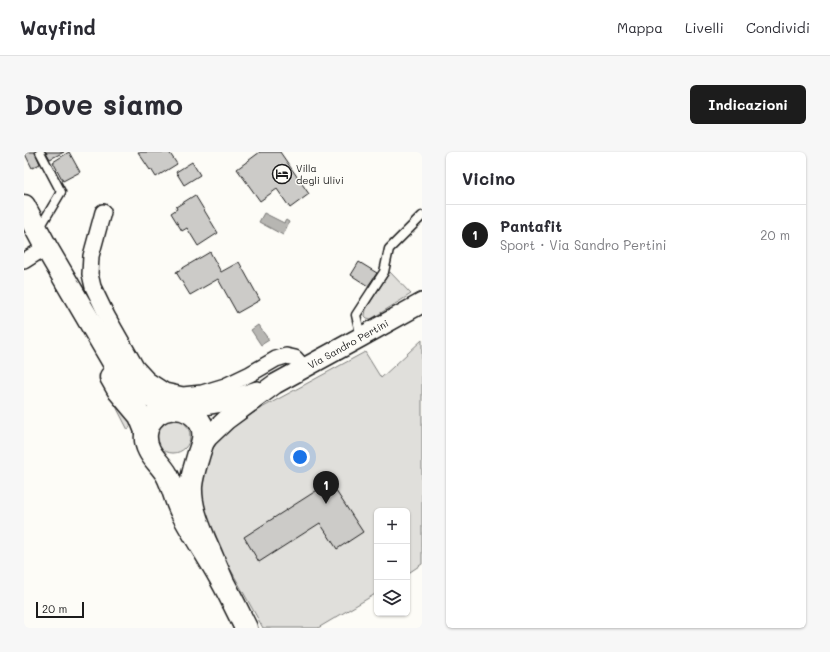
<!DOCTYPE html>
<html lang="it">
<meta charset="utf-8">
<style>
body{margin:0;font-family:Mali,sans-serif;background:#f7f7f7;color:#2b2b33}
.controls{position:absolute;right:12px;bottom:12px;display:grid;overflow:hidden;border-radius:6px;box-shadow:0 1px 3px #0004}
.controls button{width:36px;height:36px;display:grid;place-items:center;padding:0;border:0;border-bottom:1px solid #e1e1e2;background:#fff;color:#2b2b33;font:20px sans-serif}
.scale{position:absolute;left:12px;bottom:10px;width:48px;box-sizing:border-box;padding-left:4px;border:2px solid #1c1c1c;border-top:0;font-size:11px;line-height:14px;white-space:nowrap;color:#1c1c1c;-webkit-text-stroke:3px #fdfcf7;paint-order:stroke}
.you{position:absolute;left:276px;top:305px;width:14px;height:14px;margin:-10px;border:3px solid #fff;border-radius:50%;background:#1a73e8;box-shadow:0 0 0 6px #1a73e833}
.badge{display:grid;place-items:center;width:26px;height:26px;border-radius:50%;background:#1c1c1c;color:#fff;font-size:13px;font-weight:700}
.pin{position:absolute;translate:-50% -33px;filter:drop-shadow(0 1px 2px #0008)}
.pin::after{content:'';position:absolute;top:21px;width:14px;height:12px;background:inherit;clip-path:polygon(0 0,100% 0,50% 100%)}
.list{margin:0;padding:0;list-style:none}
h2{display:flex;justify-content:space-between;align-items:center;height:52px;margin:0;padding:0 16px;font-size:17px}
h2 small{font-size:13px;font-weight:400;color:#7c7c81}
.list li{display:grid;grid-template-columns:26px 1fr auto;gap:12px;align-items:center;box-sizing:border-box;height:60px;padding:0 16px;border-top:1px solid #e1e1e2}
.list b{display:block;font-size:15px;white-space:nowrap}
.list p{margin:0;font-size:13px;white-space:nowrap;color:#7c7c81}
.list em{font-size:13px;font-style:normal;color:#7c7c81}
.icon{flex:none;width:22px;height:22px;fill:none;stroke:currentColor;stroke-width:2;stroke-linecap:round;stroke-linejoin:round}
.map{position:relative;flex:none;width:398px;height:476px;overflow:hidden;border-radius:6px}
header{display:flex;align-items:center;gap:24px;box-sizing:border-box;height:56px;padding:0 20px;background:#fff;border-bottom:1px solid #e1e1e2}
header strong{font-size:19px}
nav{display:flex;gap:22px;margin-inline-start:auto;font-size:14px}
.intro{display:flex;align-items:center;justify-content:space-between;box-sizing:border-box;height:96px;padding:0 24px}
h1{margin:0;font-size:28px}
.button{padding:10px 18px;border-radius:6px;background:#1c1c1c;color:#fff;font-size:14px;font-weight:700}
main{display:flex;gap:24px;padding:0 24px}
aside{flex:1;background:#fff;border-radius:6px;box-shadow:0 1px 3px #0004}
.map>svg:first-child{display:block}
.green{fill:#e0dfdb;stroke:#7e7e7c}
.water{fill:#b7b6b2;stroke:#797876}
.building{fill:#cccbc8;stroke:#1c1c1c}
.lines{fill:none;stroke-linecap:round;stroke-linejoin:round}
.service-casing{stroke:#1c1c1c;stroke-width:11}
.minor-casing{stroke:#1c1c1c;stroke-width:18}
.tertiary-casing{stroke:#1c1c1c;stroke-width:22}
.primary-casing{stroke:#1c1c1c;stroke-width:25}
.service{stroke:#fdfcf7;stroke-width:8}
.minor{stroke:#fdfcf7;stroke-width:15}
.tertiary{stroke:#fdfcf7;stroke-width:19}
.primary{stroke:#fdfcf7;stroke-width:22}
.labels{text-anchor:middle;stroke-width:3;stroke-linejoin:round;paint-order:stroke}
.poi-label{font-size:10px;fill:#1c1c1c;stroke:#fdfcf7;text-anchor:start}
.street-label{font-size:10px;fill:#1c1c1c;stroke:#fdfcf7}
</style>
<header>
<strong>Wayfind</strong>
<nav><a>Mappa</a><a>Livelli</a><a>Condividi</a></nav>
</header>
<div class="intro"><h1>Dove siamo</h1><a class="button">Indicazioni</a></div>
<main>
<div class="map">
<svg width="398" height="476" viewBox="0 0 398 476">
<rect width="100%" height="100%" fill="#fdfcf7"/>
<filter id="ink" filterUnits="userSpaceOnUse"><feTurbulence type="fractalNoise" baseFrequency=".025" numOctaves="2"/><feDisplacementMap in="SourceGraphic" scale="8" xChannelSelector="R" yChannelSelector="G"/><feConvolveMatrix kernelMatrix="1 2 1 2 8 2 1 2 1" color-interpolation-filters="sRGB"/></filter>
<g filter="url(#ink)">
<g class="green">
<path d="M 366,120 L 387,142 L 347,167 L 343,166 L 341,164 L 342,157 Z"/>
<path d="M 398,188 L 398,412 L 383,422 L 383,359 L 353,359 L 353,441 L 294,476 L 239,476 L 187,382 L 174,341 L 179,316 L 189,293 L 202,280 L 232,259 L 341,200 L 357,226 Z"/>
<path d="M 81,233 L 110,267 L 104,278 Z"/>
<circle cx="149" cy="284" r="17"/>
</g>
<g class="water">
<path d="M 240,61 L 260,71 L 262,68 L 265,70 L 259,83 L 235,70 Z"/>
<path d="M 234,173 L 245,188 L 237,193 L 227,178 Z"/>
</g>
<g class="building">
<path d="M 0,0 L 11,0 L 16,12 L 8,16 Z"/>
<path d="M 22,0 L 40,0 L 26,7 Z"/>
<path d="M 45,0 L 56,20 L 39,29 L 29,10 Z"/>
<path d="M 114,0 L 145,0 L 153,12 L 132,25 L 127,17 L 126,18 Z"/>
<path d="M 236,0 L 256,0 L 285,42 L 266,56 L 253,37 L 236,49 L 213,17 Z"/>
<path d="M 168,10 L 176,23 L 160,33 L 152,20 Z"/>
<path d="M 171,43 L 194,81 L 174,94 L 163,76 L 158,79 L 147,61 L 153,57 L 152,55 Z"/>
<path d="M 186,100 L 197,120 L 215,110 L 236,148 L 213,161 L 194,127 L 166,143 L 152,120 Z"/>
<path d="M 335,110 L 353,121 L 344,134 L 327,123 Z"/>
<path d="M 306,330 L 339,380 L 313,397 L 296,371 L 235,410 L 220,385 Z"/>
</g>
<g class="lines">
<defs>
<g id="service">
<path d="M 15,77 L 37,40 L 16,0"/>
<path d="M 337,185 L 332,163 L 360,120 L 365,97 L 398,64"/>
</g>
<g id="minor">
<path d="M 79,60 L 67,104 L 66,122 L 69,135 L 83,164 L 112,215 L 124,228 L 141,239 L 159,243 L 178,241 L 201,234 L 226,222 L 252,207 L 262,204 L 271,206 L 280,216"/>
<path d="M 0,109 L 22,95"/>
</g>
<g id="tertiary">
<path d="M 154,256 L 175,254 L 199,250 L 233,239"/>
<path d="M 179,292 L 184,285 L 202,268 L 251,232 L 337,185 L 398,151"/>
</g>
<g id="primary">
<path d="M 0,54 L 22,95 L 94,218 C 109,237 129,247 150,256"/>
<path d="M 87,225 L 95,239 L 116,264 L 122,279"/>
<path d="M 198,428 C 192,415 187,402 181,389 C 174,372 166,354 167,334 C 168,323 172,312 175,301 C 178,292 182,283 177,272 C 165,249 130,252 123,277 C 121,284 122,292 125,298 C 129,307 138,314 143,323 C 149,334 151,347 157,359 C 169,382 185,405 197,427 C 206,443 214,460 222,476"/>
</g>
</defs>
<use href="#service" class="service-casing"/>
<use href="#minor" class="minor-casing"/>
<use href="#tertiary" class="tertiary-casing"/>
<use href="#primary" class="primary-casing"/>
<use href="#service" class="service"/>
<use href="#minor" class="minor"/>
<use href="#tertiary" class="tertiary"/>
<use href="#primary" class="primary"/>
</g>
</g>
<defs>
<symbol id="hotel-ring" viewBox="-11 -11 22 22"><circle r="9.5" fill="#fdfcf7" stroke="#1c1c1c" stroke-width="1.5"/><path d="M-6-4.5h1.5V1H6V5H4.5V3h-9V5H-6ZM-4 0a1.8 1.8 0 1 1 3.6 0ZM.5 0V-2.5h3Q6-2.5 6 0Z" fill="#1c1c1c"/></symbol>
</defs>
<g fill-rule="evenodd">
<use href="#hotel-ring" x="247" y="11" width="22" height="22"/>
</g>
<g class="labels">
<g class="poi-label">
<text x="272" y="20">Villa<tspan x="272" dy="12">degli Ulivi</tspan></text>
</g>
<g class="street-label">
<text transform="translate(324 192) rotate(-29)" y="4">Via Sandro Pertini</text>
</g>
</g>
</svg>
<div class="controls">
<button>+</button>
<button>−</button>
<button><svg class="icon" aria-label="layers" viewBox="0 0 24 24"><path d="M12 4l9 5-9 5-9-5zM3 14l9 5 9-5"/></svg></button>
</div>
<div class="scale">20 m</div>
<div class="you"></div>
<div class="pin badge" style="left:302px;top:352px">1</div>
</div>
<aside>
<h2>Vicino<small></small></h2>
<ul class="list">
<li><span class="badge">1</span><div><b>Pantafit</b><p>Sport · Via Sandro Pertini</p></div><em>20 m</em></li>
</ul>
</aside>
</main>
